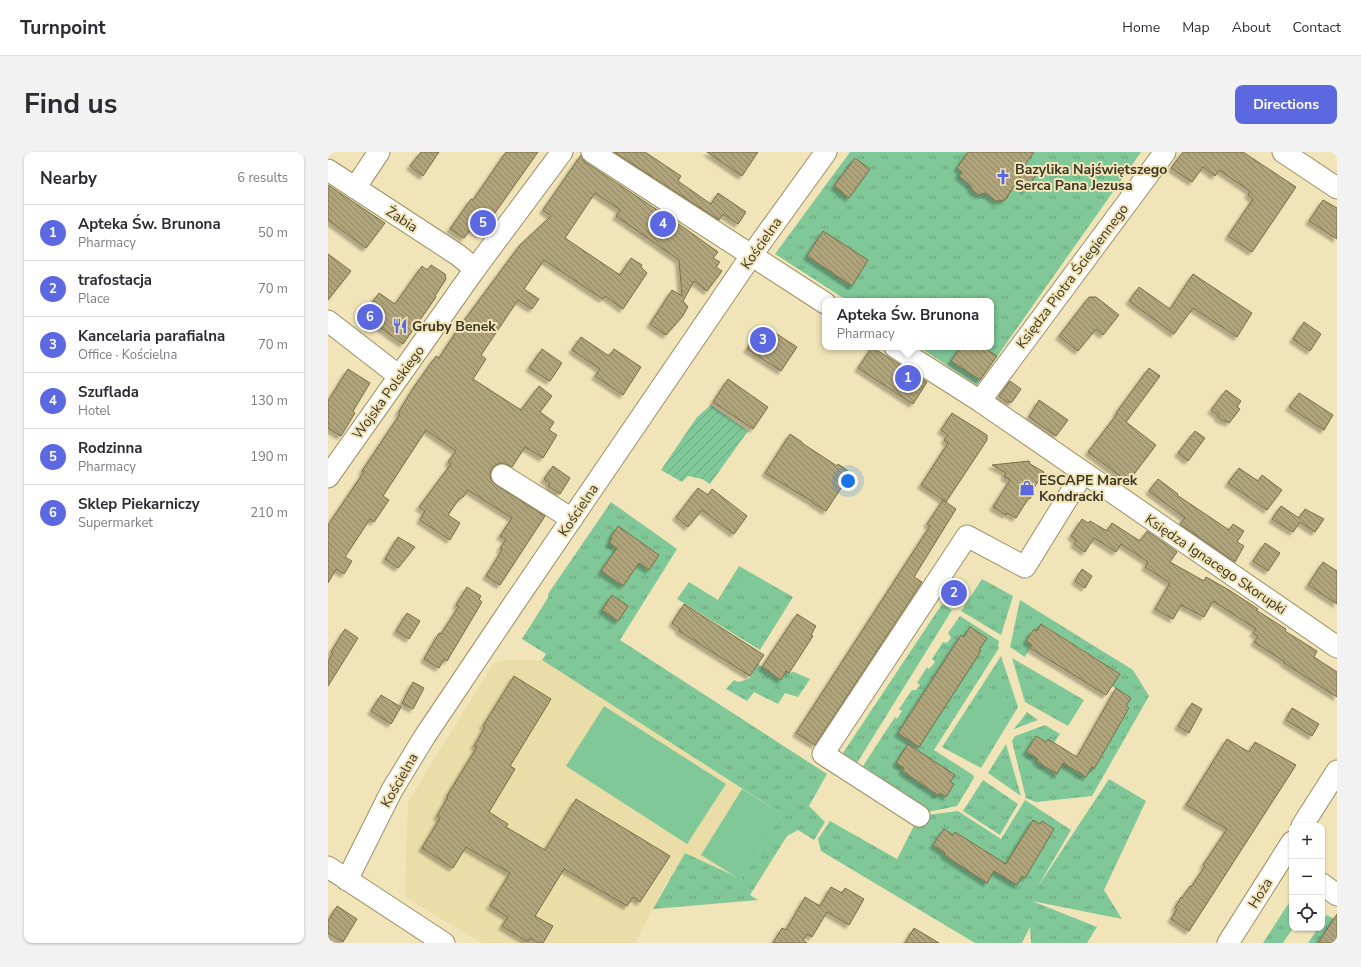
<!DOCTYPE html>
<meta charset="utf-8">
<style>
body{margin:0;font-family:"Nunito Sans",sans-serif;background:#f2f2f3;color:#2b2b33}
.controls{position:absolute;right:12px;bottom:12px;display:grid;overflow:hidden;border-radius:8px;box-shadow:0 1px 3px #0004}
.controls button{width:36px;height:36px;display:grid;place-items:center;padding:0;border:0;border-bottom:1px solid #e1e1e2;background:#fff;color:#2b2b33;font:20px sans-serif}
.you{position:absolute;left:520px;top:329px;width:14px;height:14px;margin:-10px;border:3px solid #fff;border-radius:50%;background:#1a73e8;box-shadow:0 0 0 6px #1a73e833}
.badge{display:grid;place-items:center;width:26px;height:26px;border-radius:50%;background:#5b68e0;color:#fff;font-size:13px;font-weight:700}
.pin{position:absolute;translate:-50% -50%;border:2px solid #fff;box-shadow:0 1px 4px #0006}
.popup{position:absolute;left:494px;top:146px;width:172px;height:52px;box-sizing:border-box;display:grid;place-content:center;border-radius:8px;background:#fff;filter:drop-shadow(0 1px 3px #0005);font-size:13px;white-space:nowrap;color:#7c7c81}
.popup b{font-size:15px;color:#2b2b33}
.popup::after{content:'';position:absolute;left:50%;top:100%;margin-left:-8px;border:8px solid transparent;border-top-color:#fff}
.list{margin:0;padding:0;list-style:none}
h2{display:flex;justify-content:space-between;align-items:center;height:52px;margin:0;padding:0 16px;font-size:17px}
h2 small{font-size:13px;font-weight:400;color:#7c7c81}
.list li{display:grid;grid-template-columns:26px 1fr auto;gap:12px;align-items:center;box-sizing:border-box;height:56px;padding:0 16px;border-top:1px solid #e1e1e2}
.list b{display:block;font-size:15px;white-space:nowrap}
.list p{margin:0;font-size:13px;white-space:nowrap;color:#7c7c81}
.list em{font-size:13px;font-style:normal;color:#7c7c81}
.icon{flex:none;width:22px;height:22px;fill:none;stroke:currentColor;stroke-width:2;stroke-linecap:round;stroke-linejoin:round}
.map{position:relative;flex:none;width:1009px;height:791px;overflow:hidden;border-radius:8px}
header{display:flex;align-items:center;gap:24px;box-sizing:border-box;height:56px;padding:0 20px;background:#fff;border-bottom:1px solid #e1e1e2}
header strong{font-size:19px}
nav{display:flex;gap:22px;margin-inline-start:auto;font-size:14px}
.intro{display:flex;align-items:center;justify-content:space-between;box-sizing:border-box;height:96px;padding:0 24px}
h1{margin:0;font-size:28px}
.button{padding:10px 18px;border-radius:8px;background:#5b68e0;color:#fff;font-size:14px;font-weight:700}
main{display:flex;gap:24px;padding:0 24px}
aside{flex:1;background:#fff;border-radius:8px;box-shadow:0 1px 3px #0004}
.map>svg:first-child{display:block}
.built{fill:#ebdda8}
.grass{fill:url(#grass-tufts)}
.park{fill:#81c899}
.garden{fill:url(#garden-furrows)}
.building{fill:url(#building-back-hatch);stroke:#7b6f46;filter:url(#shadow)}
.lines{fill:none;stroke-linecap:round;stroke-linejoin:round}
.minor-casing{stroke:#9c9066;stroke-width:23}
.minor{stroke:#fff;stroke-width:21}
.labels{text-anchor:middle;stroke-width:4;stroke-linejoin:round;paint-order:stroke}
.poi-label{font-size:14px;font-weight:bold;fill:#3c3725;stroke:#f1e4b8;text-anchor:start}
.street-label{font-size:14px;fill:#3c3725;stroke:#f1e4b8}
</style>
<header>
<strong>Turnpoint</strong>
<nav><a>Home</a><a>Map</a><a>About</a><a>Contact</a></nav>
</header>
<div class="intro"><h1>Find us</h1><a class="button">Directions</a></div>
<main>
<aside>
<h2>Nearby<small>6 results</small></h2>
<ul class="list">
<li><span class="badge">1</span><div><b>Apteka Św. Brunona</b><p>Pharmacy</p></div><em>50 m</em></li>
<li><span class="badge">2</span><div><b>trafostacja</b><p>Place</p></div><em>70 m</em></li>
<li><span class="badge">3</span><div><b>Kancelaria parafialna</b><p>Office · Kościelna</p></div><em>70 m</em></li>
<li><span class="badge">4</span><div><b>Szuflada</b><p>Hotel</p></div><em>130 m</em></li>
<li><span class="badge">5</span><div><b>Rodzinna</b><p>Pharmacy</p></div><em>190 m</em></li>
<li><span class="badge">6</span><div><b>Sklep Piekarniczy</b><p>Supermarket</p></div><em>210 m</em></li>
</ul>
</aside>
<div class="map">
<svg width="1009" height="791" viewBox="0 0 1009 791">
<defs>
<pattern id="grass-tufts" width="24" height="20" patternUnits="userSpaceOnUse"><rect width="24" height="20" fill="#81c899"/><path d="M3 7l-1-3M5 7V3M7 7l1-3M15 17l-1-3M17 17v-4M19 17l1-3" fill="none" stroke="#6ba37d"/></pattern>
<pattern id="garden-furrows" width="10" height="10" patternUnits="userSpaceOnUse"><rect width="10" height="10" fill="#81c899"/><path d="M-1 1l2-2M0 10L10 0M9 11l2-2" fill="none" stroke="#6ba37d"/></pattern>
<pattern id="building-back-hatch" width="6" height="6" patternUnits="userSpaceOnUse"><rect width="6" height="6" fill="#b0a47a"/><path d="M-1 5l2 2M0 0l6 6M5-1l2 2" fill="none" stroke="#908664"/></pattern>
<filter id="shadow"><feDropShadow dx="-3.5" dy="3.5" stdDeviation="1" flood-color="#0004"/></filter>
</defs>
<rect width="100%" height="100%" fill="#f1e4b8"/>
<path class="built" d="M 176,508 L 214,508 L 454,662 L 420,733 L 339,729 L 307,791 L 154,791 L 77,745 L 80,650 L 165,512 Z"/>
<g class="grass">
<path d="M 522,0 L 813,0 L 649,233 L 591,195 L 663,195 L 663,149 L 520,149 L 447,102 Z"/>
<path d="M 283,350 L 349,397 L 292,488 L 499,622 L 481,654 L 497,670 L 486,688 L 470,678 L 459,684 L 422,743 L 430,748 L 325,757 L 357,701 L 413,727 L 454,662 L 214,508 L 218,502 L 194,487 L 221,444 L 220,442 Z"/>
<path d="M 411,414 L 465,445 L 432,498 L 349,447 L 361,430 L 390,448 Z"/>
<path d="M 654,427 L 685,444 L 673,483 L 633,459 Z"/>
<path d="M 692,448 L 805,518 L 821,544 L 764,644 L 708,650 L 698,646 L 684,589 L 687,584 L 717,573 L 732,582 L 726,591 L 720,587 L 718,590 L 699,600 L 710,607 L 709,609 L 728,622 L 735,611 L 766,616 L 801,557 L 798,554 L 803,546 L 784,534 L 792,522 L 714,472 L 709,479 L 705,477 L 698,489 L 703,493 L 697,505 L 682,495 Z"/>
<path d="M 614,452 L 624,458 L 524,619 L 513,604 Z"/>
<path d="M 632,464 L 671,489 L 670,494 L 671,496 L 606,598 L 645,623 L 646,626 L 629,654 L 600,660 L 535,614 L 567,565 L 569,567 L 574,559 L 571,557 L 584,538 L 588,538 L 592,533 L 589,531 L 599,515 L 601,517 L 607,510 L 604,507 L 615,490 L 619,491 L 623,486 L 620,481 Z"/>
<path d="M 673,504 L 690,555 L 653,616 L 614,595 Z"/>
<path d="M 684,506 L 756,548 L 740,574 L 697,550 Z"/>
<path d="M 430,512 L 453,527 L 459,519 L 461,521 L 466,520 L 482,527 L 470,545 L 457,541 L 450,552 L 426,540 L 419,549 L 398,537 L 406,528 L 410,530 L 421,527 Z"/>
<path d="M 699,560 L 710,568 L 686,577 Z"/>
<path d="M 678,592 L 693,644 L 660,621 Z"/>
<path d="M 781,627 L 818,649 L 776,738 L 794,767 L 704,749 L 769,775 L 759,791 L 703,791 L 702,775 L 694,791 L 647,791 L 493,699 L 490,687 L 502,669 L 569,707 L 591,664 L 630,659 L 673,687 L 697,648 L 743,678 L 709,736 Z"/>
<path d="M 655,628 L 690,652 L 672,683 L 635,659 Z"/>
<path d="M 964,746 L 965,776 L 955,791 L 935,791 Z"/>
<path d="M 999,763 L 1009,769 L 1009,791 L 980,791 L 990,776 L 994,776 L 994,770 Z"/>
</g>
<g class="park">
<path d="M 414,419 L 439,434 L 430,449 L 405,434 Z"/>
<path d="M 661,535 L 686,550 L 650,608 L 625,592 Z"/>
<path d="M 276,554 L 398,632 L 359,692 L 238,614 Z"/>
<path d="M 414,637 L 454,662 L 413,728 L 373,703 Z"/>
</g>
<path class="garden" d="M 383,253 L 420,279 L 382,332 L 374,327 L 360,324 L 354,330 L 333,318 L 369,265 Z"/>
<g class="building">
<path d="M 93,0 L 111,0 L 95,24 L 82,14 Z"/>
<path d="M 178,0 L 210,0 L 152,82 L 143,77 L 136,86 L 122,77 L 143,47 L 145,48 Z"/>
<path d="M 286,0 L 317,0 L 353,24 L 350,29 L 383,52 L 390,41 L 418,60 L 410,72 L 395,62 L 391,68 Z"/>
<path d="M 379,0 L 430,0 L 414,24 Z"/>
<path d="M 640,0 L 706,0 L 693,19 L 713,16 L 697,39 L 692,25 L 677,48 L 668,49 L 657,41 L 651,43 L 644,38 L 643,34 L 631,24 L 634,20 L 629,16 Z"/>
<path d="M 855,0 L 915,0 L 968,35 L 924,100 L 900,84 L 925,47 L 920,43 L 922,39 L 891,18 L 887,24 L 875,15 L 864,30 L 843,16 Z"/>
<path d="M 253,3 L 257,10 L 358,77 L 390,100 L 385,106 L 392,110 L 388,115 L 394,119 L 379,139 L 366,129 L 355,149 L 360,155 L 354,165 L 338,183 L 322,172 L 344,138 L 354,144 L 351,108 L 288,64 L 292,58 L 267,41 L 237,86 L 292,123 L 303,106 L 314,113 L 313,115 L 319,121 L 295,157 L 277,144 L 275,147 L 267,142 L 216,108 L 196,137 L 211,147 L 204,157 L 190,148 L 153,203 L 158,207 L 145,227 L 193,258 L 211,234 L 224,244 L 212,260 L 226,270 L 221,278 L 229,283 L 215,306 L 197,295 L 184,315 L 175,311 L 169,312 L 164,316 L 162,322 L 163,328 L 168,333 L 217,364 L 172,433 L 158,424 L 174,398 L 172,397 L 178,387 L 172,384 L 184,366 L 140,338 L 135,345 L 131,347 L 120,363 L 132,371 L 122,388 L 92,368 L 97,359 L 91,355 L 123,312 L 120,310 L 128,299 L 98,278 L 55,344 L 61,348 L 46,370 L 42,367 L 17,405 L 24,409 L 16,422 L 8,417 L 0,431 L 0,373 L 36,320 L 34,319 L 72,262 L 70,261 L 86,235 L 108,204 L 111,206 L 132,174 L 192,93 L 223,64 L 215,58 Z"/>
<path d="M 527,6 L 542,17 L 521,46 L 506,34 Z"/>
<path d="M 0,33 L 57,71 L 38,96 L 0,68 Z"/>
<path d="M 995,48 L 1009,56 L 1009,87 L 981,69 Z"/>
<path d="M 495,79 L 540,108 L 524,134 L 479,104 Z"/>
<path d="M 0,102 L 23,119 L 0,148 Z"/>
<path d="M 103,113 L 117,122 L 118,127 L 107,144 L 108,145 L 75,192 L 35,163 L 51,141 L 67,152 L 94,114 L 99,118 Z"/>
<path d="M 865,122 L 924,161 L 909,185 L 865,156 L 846,182 L 801,149 L 811,135 L 842,157 Z"/>
<path d="M 761,145 L 768,145 L 791,163 L 775,183 L 768,177 L 750,199 L 731,184 Z"/>
<path d="M 976,170 L 993,182 L 982,199 L 965,187 Z"/>
<path d="M 435,173 L 469,195 L 453,219 L 419,197 Z"/>
<path d="M 253,185 L 281,204 L 286,197 L 313,215 L 295,243 L 267,224 L 272,217 L 244,198 Z"/>
<path d="M 544,195 L 599,230 L 585,252 L 530,216 Z"/>
<path d="M 633,195 L 655,195 L 669,204 L 652,228 L 623,209 Z"/>
<path d="M 214,197 L 234,211 L 222,229 L 201,216 Z"/>
<path d="M 821,216 L 832,224 L 798,270 L 828,293 L 803,326 L 801,325 L 799,329 L 760,300 L 789,262 L 788,261 Z"/>
<path d="M 20,217 L 42,231 L 25,259 L 27,261 L 13,284 L 0,276 L 0,249 Z"/>
<path d="M 400,227 L 440,255 L 425,277 L 385,250 Z"/>
<path d="M 682,229 L 693,237 L 684,250 L 679,250 L 671,244 Z"/>
<path d="M 898,238 L 913,249 L 909,255 L 912,257 L 901,271 L 898,269 L 895,269 L 890,265 L 890,263 L 883,258 Z"/>
<path d="M 971,241 L 1005,263 L 996,278 L 961,255 Z"/>
<path d="M 711,248 L 740,268 L 728,284 L 701,265 Z"/>
<path d="M 624,261 L 659,283 L 659,288 L 618,350 L 593,333 L 620,291 L 616,288 L 620,283 L 613,278 Z"/>
<path d="M 867,279 L 877,286 L 860,309 L 850,301 Z"/>
<path d="M 462,282 L 474,290 L 474,291 L 509,314 L 510,312 L 523,321 L 498,359 L 485,351 L 485,350 L 437,321 Z"/>
<path d="M 701,309 L 702,312 L 716,320 L 702,342 L 703,346 L 700,347 L 688,366 L 679,361 L 678,363 L 665,355 L 682,328 L 676,325 L 678,321 L 664,313 Z"/>
<path d="M 225,314 L 242,326 L 232,342 L 220,334 L 222,332 L 216,327 Z"/>
<path d="M 911,316 L 930,329 L 934,323 L 954,338 L 939,358 L 900,331 Z"/>
<path d="M 830,327 L 850,342 L 849,343 L 901,378 L 905,372 L 916,379 L 909,390 L 916,394 L 907,410 L 852,372 L 857,366 L 821,339 Z"/>
<path d="M 370,336 L 380,343 L 384,337 L 419,364 L 406,382 L 374,358 L 360,375 L 348,365 Z"/>
<path d="M 615,348 L 628,357 L 586,425 L 594,430 L 487,593 L 468,581 L 602,374 L 599,372 Z"/>
<path d="M 953,354 L 971,366 L 977,357 L 996,367 L 987,380 L 972,370 L 965,380 L 944,367 Z"/>
<path d="M 754,367 L 760,371 L 762,369 L 779,379 L 784,371 L 812,389 L 819,379 L 849,400 L 842,410 L 876,429 L 878,425 L 901,438 L 930,457 L 928,458 L 958,477 L 957,479 L 989,499 L 986,505 L 1009,520 L 1009,545 L 956,511 L 957,510 L 926,490 L 930,484 L 925,481 L 928,477 L 885,449 L 876,465 L 853,453 L 845,467 L 827,457 L 842,431 L 817,415 L 820,410 L 793,392 L 788,400 L 766,386 L 757,400 L 746,392 L 748,388 L 743,384 Z"/>
<path d="M 290,374 L 331,403 L 321,418 L 311,411 L 295,434 L 273,419 L 289,396 L 281,391 L 284,386 L 283,385 Z"/>
<path d="M 70,385 L 87,395 L 70,416 L 57,407 Z"/>
<path d="M 937,391 L 952,401 L 940,419 L 925,409 Z"/>
<path d="M 995,410 L 1009,419 L 1009,452 L 980,433 Z"/>
<path d="M 754,417 L 764,424 L 757,436 L 747,429 Z"/>
<path d="M 624,432 L 635,439 L 628,450 L 617,443 Z"/>
<path d="M 139,435 L 153,444 L 151,447 L 154,450 L 119,509 L 116,507 L 111,516 L 96,507 L 111,481 L 113,482 L 131,454 L 128,453 Z"/>
<path d="M 284,443 L 300,454 L 290,469 L 274,458 Z"/>
<path d="M 356,452 L 436,503 L 422,524 L 351,479 L 352,477 L 344,471 Z"/>
<path d="M 79,461 L 92,469 L 81,487 L 68,479 Z"/>
<path d="M 469,462 L 488,474 L 483,483 L 485,484 L 461,521 L 458,519 L 453,528 L 434,515 Z"/>
<path d="M 713,472 L 792,522 L 778,543 L 702,496 L 704,493 L 698,489 L 706,477 L 709,479 Z"/>
<path d="M 642,475 L 659,486 L 651,498 L 653,499 L 591,595 L 570,581 L 633,483 L 636,485 Z"/>
<path d="M 17,477 L 30,486 L 0,534 L 0,509 L 5,501 L 3,500 Z"/>
<path d="M 186,524 L 223,547 L 182,614 L 187,617 L 161,660 L 180,672 L 178,675 L 217,698 L 248,647 L 342,704 L 312,750 L 305,745 L 299,754 L 236,717 L 207,764 L 225,774 L 215,791 L 211,791 L 202,786 L 200,790 L 174,774 L 180,765 L 162,754 L 182,721 L 138,695 L 125,716 L 94,696 L 112,666 L 109,664 L 120,645 L 119,644 L 149,595 L 146,594 L 157,575 L 155,574 Z"/>
<path d="M 85,530 L 96,536 L 85,557 L 74,551 Z"/>
<path d="M 788,536 L 803,546 L 798,554 L 801,556 L 766,617 L 764,615 L 758,625 L 735,611 L 729,622 L 708,609 L 710,607 L 698,600 L 708,584 L 718,590 L 720,587 L 749,605 Z"/>
<path d="M 53,543 L 73,555 L 63,572 L 43,559 Z"/>
<path d="M 864,551 L 874,557 L 861,581 L 850,574 Z"/>
<path d="M 964,556 L 991,572 L 984,584 L 958,568 Z"/>
<path d="M 899,587 L 921,600 L 927,590 L 968,613 L 861,779 L 843,767 L 849,757 L 847,756 L 853,745 L 854,746 L 862,734 L 863,735 L 877,714 L 875,713 L 899,677 L 858,653 Z"/>
<path d="M 580,592 L 627,623 L 622,630 L 626,632 L 618,645 L 612,641 L 610,643 L 574,619 L 576,616 L 568,611 Z"/>
<path d="M 705,668 L 712,672 L 714,669 L 726,677 L 697,726 L 694,724 L 689,733 L 666,719 L 659,731 L 616,703 L 617,701 L 605,693 L 616,677 L 625,683 L 627,680 L 678,712 Z"/>
<path d="M 503,735 L 514,741 L 517,736 L 536,747 L 521,773 L 499,760 L 484,785 L 479,782 L 475,788 L 479,791 L 445,791 L 454,776 L 458,778 L 477,745 L 492,754 Z"/>
<path d="M 9,754 L 29,767 L 15,790 L 0,781 L 0,769 Z"/>
<path d="M 1009,762 L 1009,791 L 990,791 Z"/>
<path d="M 586,776 L 611,791 L 577,791 Z"/>
</g>
<g class="lines">
<defs>
<g id="minor">
<path d="M 264,0 L 497,151"/>
<path d="M 955,0 L 1009,36"/>
<path d="M 0,18 L 130,103 L 147,117"/>
<path d="M 27,36 L 51,0"/>
<path d="M 0,169 L 71,224"/>
<path d="M 567,195 L 652,249 L 1009,495"/>
<path d="M 652,249 L 837,0"/>
<path d="M 174,323 L 244,367"/>
<path d="M 0,325 L 147,117 L 234,0"/>
<path d="M 591,664 L 495,602 L 639,384 L 697,415 L 755,321"/>
<path d="M 974,674 L 1009,619"/>
<path d="M 0,715 L 116,791"/>
<path d="M 19,728 L 64,638 L 97,584 L 185,453 L 423,104 L 498,0"/>
<path d="M 994,732 L 1009,743"/>
<path d="M 900,791 L 964,690"/>
</g>
</defs>
<use href="#minor" class="minor-casing"/>
<use href="#minor" class="minor"/>
</g>
<defs>
<symbol id="church-bare" viewBox="-9 -9 18 18"><path d="M-1.2-6h2.4v3.5h3.3v2.4h-3.3V6h-2.4V-.1h-3.3v-2.4h3.3Z" fill="#5b68e0" stroke="#f1e4b8" stroke-width="2.5" paint-order="stroke"/></symbol>
<symbol id="restaurant-bare" viewBox="-9 -9 18 18"><path d="M-5-6h1v4h1v-4h1v4h1v-4h1v5L-1.5 .5V6h-2V.5L-5-1ZM5-6V6H3V1.5H1.5Q1.5-4 5-6Z" fill="#5b68e0" stroke="#f1e4b8" stroke-width="2.5" paint-order="stroke"/></symbol>
<symbol id="shop-bare" viewBox="-9 -9 18 18"><path d="M-5-2.5h2.3a2.7 3.5 0 0 1 5.4 0H5L5.5 6h-11ZM-1.5-2.5h3a1.5 2.3 0 0 0-3 0Z" fill="#5b68e0" stroke="#f1e4b8" stroke-width="2.5" paint-order="stroke"/></symbol>
</defs>
<g fill-rule="evenodd">
<use href="#church-bare" x="664" y="14" width="22" height="22"/>
<use href="#restaurant-bare" x="61" y="163" width="22" height="22"/>
<use href="#shop-bare" x="688" y="325" width="22" height="22"/>
</g>
<g class="labels">
<g class="poi-label">
<text x="687" y="22">Bazylika Najświętszego<tspan x="687" dy="16">Serca Pana Jezusa</tspan></text>
<text x="84" y="179">Gruby Benek</text>
<text x="711" y="333">ESCAPE Marek<tspan x="711" dy="16">Kondracki</tspan></text>
</g>
<g class="street-label">
<text transform="translate(74 67) rotate(33)" y="5">Żabia</text>
<text transform="translate(433 91) rotate(-55)" y="5">Kościelna</text>
<text transform="translate(744 124) rotate(-53)" y="5">Księdza Piotra Ściegiennego</text>
<text transform="translate(60 240) rotate(-54)" y="5">Wojska Polskiego</text>
<text transform="translate(250 358) rotate(-56)" y="5">Kościelna</text>
<text transform="translate(888 412) rotate(34)" y="5">Księdza Ignacego Skorupki</text>
<text transform="translate(71 628) rotate(-60)" y="5">Kościelna</text>
<text transform="translate(932 741) rotate(-58)" y="5">Hoża</text>
</g>
</g>
</svg>
<div class="controls">
<button>+</button>
<button>−</button>
<button><svg class="icon" aria-label="locate" viewBox="0 0 24 24"><circle cx="12" cy="12" r="6"/><path d="M12 2v4M12 18v4M2 12h4M18 12h4"/></svg></button>
</div>
<div class="you"></div>
<div class="pin badge" style="left:580px;top:226px">1</div>
<div class="popup"><b>Apteka Św. Brunona</b>Pharmacy</div>
<div class="pin badge" style="left:626px;top:441px">2</div>
<div class="pin badge" style="left:435px;top:188px">3</div>
<div class="pin badge" style="left:335px;top:72px">4</div>
<div class="pin badge" style="left:155px;top:71px">5</div>
<div class="pin badge" style="left:42px;top:165px">6</div>
</div>
</main>
